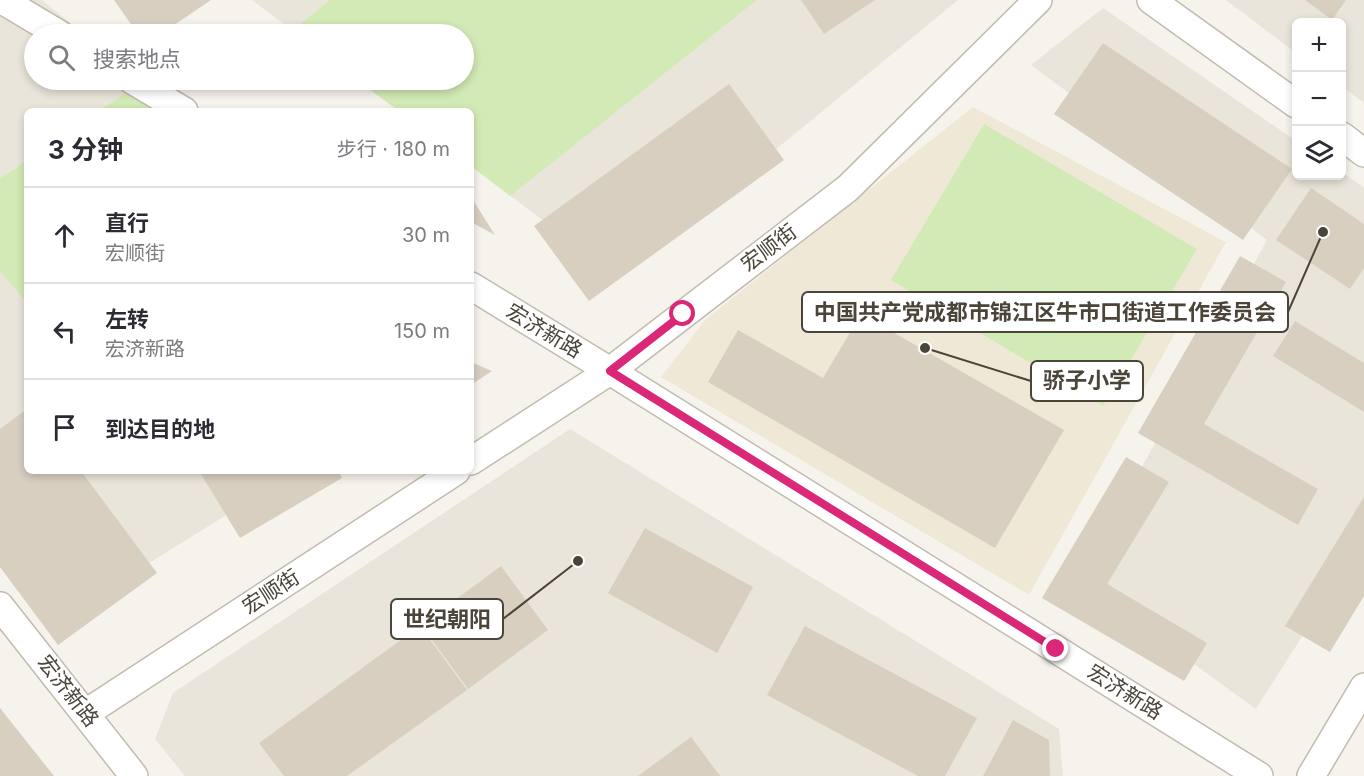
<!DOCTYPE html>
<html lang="zh">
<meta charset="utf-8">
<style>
body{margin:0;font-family:Inter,"Noto Sans SC",sans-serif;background:#f2f2f3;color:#2b2b33}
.controls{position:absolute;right:18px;top:18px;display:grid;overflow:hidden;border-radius:9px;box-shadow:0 3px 9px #0003}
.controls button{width:54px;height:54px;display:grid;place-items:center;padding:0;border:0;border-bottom:2px solid #e1e1e2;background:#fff;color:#2b2b33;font:30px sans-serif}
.stop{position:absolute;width:18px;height:18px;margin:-14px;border:4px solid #db2777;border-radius:50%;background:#fff}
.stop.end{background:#db2777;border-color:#fff;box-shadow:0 2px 6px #0008}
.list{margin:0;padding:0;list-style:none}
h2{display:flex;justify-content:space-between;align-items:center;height:78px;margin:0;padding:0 24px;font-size:26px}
h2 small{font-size:20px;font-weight:400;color:#7c7c81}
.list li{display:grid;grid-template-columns:39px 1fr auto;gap:18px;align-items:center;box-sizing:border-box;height:96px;padding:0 24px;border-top:2px solid #e1e1e2}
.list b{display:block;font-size:22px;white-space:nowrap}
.list p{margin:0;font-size:20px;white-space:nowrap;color:#7c7c81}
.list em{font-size:20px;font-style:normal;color:#7c7c81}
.icon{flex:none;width:33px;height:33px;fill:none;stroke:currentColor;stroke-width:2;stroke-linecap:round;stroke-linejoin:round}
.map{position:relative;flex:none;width:1364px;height:776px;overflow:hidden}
.search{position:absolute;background:#fff;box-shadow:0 3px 9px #0003;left:24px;top:24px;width:450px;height:66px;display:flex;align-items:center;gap:15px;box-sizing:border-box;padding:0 21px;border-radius:33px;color:#7c7c81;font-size:22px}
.panel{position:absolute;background:#fff;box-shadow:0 3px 9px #0003;left:24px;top:108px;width:450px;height:366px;border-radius:9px}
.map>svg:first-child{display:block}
.residential{fill:#eae5da}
.education{fill:#efe8d6}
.green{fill:#d2eab5}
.building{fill:#d8cfc1}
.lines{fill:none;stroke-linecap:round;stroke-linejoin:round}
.minor-casing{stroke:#c2bbae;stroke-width:30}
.minor{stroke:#fff;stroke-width:27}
.route{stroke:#db2777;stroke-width:8}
.labels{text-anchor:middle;stroke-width:4.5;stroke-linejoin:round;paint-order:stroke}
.street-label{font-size:21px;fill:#4b4439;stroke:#fff}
.leader{fill:none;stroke:#4b4439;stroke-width:2}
.callout-dot{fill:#4b4439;stroke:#fff;stroke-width:2}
.callout{fill:#fff;stroke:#4b4439;stroke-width:2}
.callout-label{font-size:22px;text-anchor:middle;font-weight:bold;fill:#4b4439}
</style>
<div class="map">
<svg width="1364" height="776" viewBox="0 0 1364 776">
<rect width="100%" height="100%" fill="#f6f3ec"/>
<g class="residential">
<path d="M 15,0 L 42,0 L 84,34 L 34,34 L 34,80 L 139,80 L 178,111 L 27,111 L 27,471 L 297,471 L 85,603 L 0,477 L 0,11 Z"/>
<path d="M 252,0 L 958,0 L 619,278 L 471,166 L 471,111 L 399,111 L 357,80 L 464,80 L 464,34 L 297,34 Z"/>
<path d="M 1226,0 L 1364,0 L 1364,103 L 1342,86 L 1342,22 L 1296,22 L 1296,53 Z"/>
<path d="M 1103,8 L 1296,141 L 1296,176 L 1342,176 L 1342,172 L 1364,188 L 1364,539 L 1256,709 L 1079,581 L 1267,240 L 1031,65 Z"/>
<path d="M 570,429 L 1059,729 L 1063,776 L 185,776 L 155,739 L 173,693 Z"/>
</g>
<path class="education" d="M 973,107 L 1226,242 L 1029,595 L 661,377 L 706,319 Z"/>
<g class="green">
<path d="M 330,0 L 757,0 L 510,196 L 471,166 L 471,111 L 399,111 L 357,80 L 464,80 L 464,34 L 297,34 L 292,31 Z"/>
<path d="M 142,82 L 178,111 L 99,111 Z"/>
<path d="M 984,124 L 1197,249 L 1103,406 L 891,280 Z"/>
<path d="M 27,160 L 27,303 L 0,271 L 0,179 Z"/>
</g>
<g class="building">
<path d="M 114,0 L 211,0 L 161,34 L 138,34 Z"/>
<path d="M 801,0 L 875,0 L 824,34 Z"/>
<path d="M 1305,0 L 1346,0 L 1332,20 Z"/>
<path d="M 1103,43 L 1292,169 L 1243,240 L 1054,114 Z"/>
<path d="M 729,84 L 784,160 L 589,301 L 534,226 Z"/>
<path d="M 1311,188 L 1364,224 L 1364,268 L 1350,289 L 1276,240 Z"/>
<path d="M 471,197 L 495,235 L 471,222 Z"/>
<path d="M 1240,256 L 1286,282 L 1204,424 L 1318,489 L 1298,525 L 1138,433 Z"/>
<path d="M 861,314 L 1064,430 L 995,548 L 708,382 L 738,330 L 823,378 Z"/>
<path d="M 1295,321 L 1364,363 L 1364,412 L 1273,356 Z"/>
<path d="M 471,362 L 492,371 L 471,385 Z"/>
<path d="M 27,409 L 27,471 L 81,471 L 157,573 L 58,645 L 0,567 L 0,429 Z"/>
<path d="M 1126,457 L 1169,482 L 1107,584 L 1207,643 L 1184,681 L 1042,598 Z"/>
<path d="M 199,471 L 338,471 L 342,478 L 240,538 Z"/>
<path d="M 1364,497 L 1364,596 L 1330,652 L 1285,626 Z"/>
<path d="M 645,528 L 753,587 L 717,653 L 608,593 Z"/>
<path d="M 501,566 L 548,630 L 468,689 L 421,625 Z"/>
<path d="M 420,626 L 467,690 L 347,776 L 284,776 L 259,743 Z"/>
<path d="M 805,626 L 977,718 L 945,776 L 918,776 L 767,695 Z"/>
<path d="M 0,708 L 54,776 L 0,776 Z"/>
<path d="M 1013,720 L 1049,740 L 1050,776 L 983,776 Z"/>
<path d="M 691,737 L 720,776 L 638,776 Z"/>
</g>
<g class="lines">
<defs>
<g id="minor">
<path d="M 2,0 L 59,34"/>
<path d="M 1151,0 L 1296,104"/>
<path d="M 132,80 L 184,111"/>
<path d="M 1342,136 L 1364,153"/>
<path d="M 471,286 L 610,371 L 1259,776"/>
<path d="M 471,461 L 610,371 L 848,188 L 1038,0"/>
<path d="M 0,606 L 134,776"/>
<path d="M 86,713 L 456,471"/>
<path d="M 1311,776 L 1364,687"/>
</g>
</defs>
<use href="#minor" class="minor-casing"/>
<use href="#minor" class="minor"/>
</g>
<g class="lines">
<path class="route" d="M 683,314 L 610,371 L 1056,649"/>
</g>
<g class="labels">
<g class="street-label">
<text transform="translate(769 248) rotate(-37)" y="7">宏顺街</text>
<text transform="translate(544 331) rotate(31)" y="7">宏济新路</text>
<text transform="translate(271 592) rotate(-33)" y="7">宏顺街</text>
<text transform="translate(68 691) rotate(52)" y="7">宏济新路</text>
<text transform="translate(1125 692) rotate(32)" y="7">宏济新路</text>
</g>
</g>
<path class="leader" d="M1323 232L1288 312M925 348L1031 381M578 561L503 619"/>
<g class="callout-dot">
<circle cx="1323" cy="232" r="6"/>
<circle cx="925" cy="348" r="6"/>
<circle cx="578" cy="561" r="6"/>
</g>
<g class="callout">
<rect x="802" y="292" width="486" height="40" rx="6"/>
<rect x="1031" y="361" width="112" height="40" rx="6"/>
<rect x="391" y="599" width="112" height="40" rx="6"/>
</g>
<g class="callout-label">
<text x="1045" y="320">中国共产党成都市锦江区牛市口街道工作委员会</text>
<text x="1087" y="388">骄子小学</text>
<text x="447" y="627">世纪朝阳</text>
</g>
</svg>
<div class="controls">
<button>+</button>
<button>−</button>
<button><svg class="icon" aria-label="layers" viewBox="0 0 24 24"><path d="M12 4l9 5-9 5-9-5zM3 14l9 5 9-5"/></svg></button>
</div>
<div class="stop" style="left:683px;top:314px"></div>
<div class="stop end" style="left:1056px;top:649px"></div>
<div class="search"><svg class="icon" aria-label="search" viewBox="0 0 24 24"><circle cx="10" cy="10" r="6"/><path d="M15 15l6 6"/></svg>搜索地点</div>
<section class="panel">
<h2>3 分钟<small>步行 · 180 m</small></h2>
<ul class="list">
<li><svg class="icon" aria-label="ahead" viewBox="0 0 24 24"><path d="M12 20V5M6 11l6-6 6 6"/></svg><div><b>直行</b><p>宏顺街</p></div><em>30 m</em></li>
<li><svg class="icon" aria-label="left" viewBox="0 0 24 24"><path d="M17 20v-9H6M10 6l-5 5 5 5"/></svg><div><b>左转</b><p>宏济新路</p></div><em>150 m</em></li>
<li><svg class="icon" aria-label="arrive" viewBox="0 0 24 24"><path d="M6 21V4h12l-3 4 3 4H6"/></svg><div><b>到达目的地</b></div></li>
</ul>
</section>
</div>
